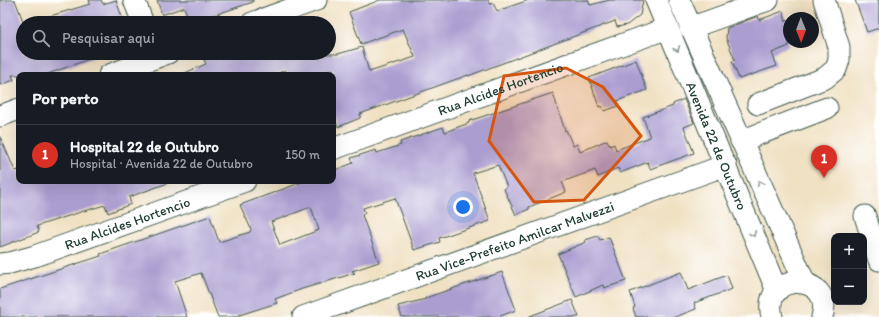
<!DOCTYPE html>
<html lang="pt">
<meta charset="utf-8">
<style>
body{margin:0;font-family:Itim,sans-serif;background:#20242c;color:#f1f3f6}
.controls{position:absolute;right:12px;bottom:12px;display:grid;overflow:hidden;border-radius:8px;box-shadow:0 4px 16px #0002}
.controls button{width:36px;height:36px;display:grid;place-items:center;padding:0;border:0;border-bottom:1px solid #363941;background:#171b24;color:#f1f3f6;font:20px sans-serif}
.compass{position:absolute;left:783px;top:12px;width:36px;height:36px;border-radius:50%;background:#171b24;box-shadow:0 4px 16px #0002;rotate:179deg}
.you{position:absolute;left:463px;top:207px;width:14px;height:14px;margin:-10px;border:3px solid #fff;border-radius:50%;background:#1a73e8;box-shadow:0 0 0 6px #1a73e833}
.badge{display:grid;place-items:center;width:26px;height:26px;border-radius:50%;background:#d93025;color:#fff;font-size:13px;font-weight:700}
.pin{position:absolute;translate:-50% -33px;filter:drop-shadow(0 1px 2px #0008)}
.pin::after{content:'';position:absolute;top:21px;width:14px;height:12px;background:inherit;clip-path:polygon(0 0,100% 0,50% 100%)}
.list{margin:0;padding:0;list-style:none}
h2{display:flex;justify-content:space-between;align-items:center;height:52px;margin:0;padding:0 16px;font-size:17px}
h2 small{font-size:13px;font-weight:400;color:#9ea1a6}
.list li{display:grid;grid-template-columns:26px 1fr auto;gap:12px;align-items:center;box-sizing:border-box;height:60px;padding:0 16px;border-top:1px solid #363941}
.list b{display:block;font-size:15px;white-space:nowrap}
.list p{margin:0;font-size:13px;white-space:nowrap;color:#9ea1a6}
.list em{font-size:13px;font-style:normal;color:#9ea1a6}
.icon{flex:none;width:22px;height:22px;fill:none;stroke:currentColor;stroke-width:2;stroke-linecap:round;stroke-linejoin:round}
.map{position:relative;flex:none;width:879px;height:317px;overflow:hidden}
.search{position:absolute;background:#171b24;box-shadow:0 4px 16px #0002;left:16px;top:16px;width:320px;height:44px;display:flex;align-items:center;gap:10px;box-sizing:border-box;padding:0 14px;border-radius:22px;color:#9ea1a6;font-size:15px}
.panel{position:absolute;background:#171b24;box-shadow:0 4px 16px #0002;left:16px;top:72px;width:320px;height:112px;border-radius:8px}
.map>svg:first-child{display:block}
.building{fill:#aa9dd0;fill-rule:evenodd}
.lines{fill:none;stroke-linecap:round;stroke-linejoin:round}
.minor-casing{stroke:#3e5649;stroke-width:23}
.minor{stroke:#fff;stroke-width:21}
.oneway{stroke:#8f9e9a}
.marked{fill:#d45610;fill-opacity:0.2;stroke:#d45610;stroke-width:3;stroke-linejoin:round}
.labels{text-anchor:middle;stroke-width:3;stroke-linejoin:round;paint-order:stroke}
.street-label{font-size:14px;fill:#1f3d34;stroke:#fff}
</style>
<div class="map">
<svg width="879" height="317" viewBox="0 0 879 317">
<rect width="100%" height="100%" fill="#fff"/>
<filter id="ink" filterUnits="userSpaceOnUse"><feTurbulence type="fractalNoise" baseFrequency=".025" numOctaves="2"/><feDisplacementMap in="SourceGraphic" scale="8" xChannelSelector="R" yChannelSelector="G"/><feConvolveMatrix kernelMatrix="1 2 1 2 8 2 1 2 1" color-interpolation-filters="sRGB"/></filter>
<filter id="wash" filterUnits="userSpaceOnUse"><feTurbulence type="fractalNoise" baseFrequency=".012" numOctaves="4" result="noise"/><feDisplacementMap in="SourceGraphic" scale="16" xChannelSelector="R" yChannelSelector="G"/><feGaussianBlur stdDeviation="0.9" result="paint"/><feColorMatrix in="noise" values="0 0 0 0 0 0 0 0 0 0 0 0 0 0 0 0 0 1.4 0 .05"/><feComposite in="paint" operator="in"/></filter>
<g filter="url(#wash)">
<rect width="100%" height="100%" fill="#f0e1c3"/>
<g id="blocks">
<g class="building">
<path d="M 0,0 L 15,0 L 23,21 L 23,53 L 100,53 L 101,55 L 45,75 L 12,75 L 14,80 L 0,85 Z"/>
<path d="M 89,0 L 101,0 L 103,4 L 116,0 L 124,23 L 37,23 L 37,20 L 90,4 Z"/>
<path d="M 157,0 L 253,0 L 253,2 L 190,23 L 184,7 L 162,15 Z"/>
<path d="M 380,0 L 488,0 L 490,4 L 493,3 L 497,11 L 529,0 L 588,0 L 590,5 L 610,0 L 643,0 L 640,15 L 627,25 L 617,27 L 615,21 L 468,76 L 468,75 L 360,114 L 360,118 L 338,127 L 333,114 L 333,69 L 318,75 L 288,75 L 285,70 L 274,75 L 180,75 L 206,64 L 204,60 L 225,53 L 338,54 L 362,47 L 369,72 L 415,57 L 403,29 L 361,44 L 349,12 Z"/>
<path d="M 855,0 L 879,0 L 879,28 L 867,32 Z"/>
<path d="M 783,11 L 786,21 L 789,20 L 789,46 L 772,53 L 777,66 L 739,79 L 732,61 L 735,60 L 726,38 L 727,28 L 758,16 L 759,20 Z"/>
<path d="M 636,60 L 647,90 L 617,101 L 619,106 L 604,111 L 602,106 L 599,107 L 589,78 Z"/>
<path d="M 553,93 L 565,131 L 566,130 L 573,146 L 577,144 L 580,152 L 607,140 L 610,146 L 614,144 L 616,150 L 650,137 L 643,117 L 673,106 L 673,104 L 684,99 L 694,123 L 684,127 L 694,153 L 650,169 L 648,162 L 620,173 L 618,168 L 598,177 L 595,170 L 562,182 L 566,192 L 529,207 L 529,209 L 516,215 L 504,189 L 507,187 L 498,165 L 473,173 L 490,221 L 439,238 L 440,242 L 414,250 L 395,198 L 363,208 L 365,213 L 362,215 L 379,262 L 352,271 L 355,273 L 302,289 L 275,299 L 277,303 L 233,317 L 218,317 L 201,273 L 175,281 L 187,317 L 0,317 L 0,289 L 76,264 L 101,256 L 100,254 L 210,216 L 219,242 L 250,232 L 251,229 L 240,205 L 305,181 L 333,181 L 333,171 L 353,163 L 351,158 L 376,150 L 377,153 L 401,145 L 400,142 L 443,127 L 445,132 L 469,123 L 469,121 ZM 311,207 L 319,230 L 280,245 L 271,222 Z"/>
<path d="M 0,136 L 15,171 L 19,170 L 19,181 L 168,181 L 168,183 L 129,197 L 131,204 L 108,213 L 105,205 L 84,211 L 37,226 L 39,232 L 0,247 Z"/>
<path d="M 598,236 L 600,240 L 609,237 L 626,281 L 604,288 L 603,285 L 576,297 L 558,254 L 586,242 L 585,240 Z"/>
<path d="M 502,272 L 516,310 L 498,317 L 402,317 L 398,306 L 426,299 L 425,298 Z"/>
<path d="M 681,272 L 688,290 L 727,275 L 732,289 L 694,303 L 696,309 L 675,317 L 636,317 L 633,308 L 635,307 L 630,292 Z"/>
<path d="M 572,300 L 579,317 L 530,317 L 530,316 Z"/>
</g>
</g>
</g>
<g filter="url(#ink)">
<use href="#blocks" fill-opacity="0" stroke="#3e5649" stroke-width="1"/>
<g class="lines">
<defs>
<g id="minor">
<path d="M 134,0 L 143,23"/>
<path id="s1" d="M 656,0 L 777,291"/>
<path d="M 679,0 L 805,283"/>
<path d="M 252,23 L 316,0"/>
<path d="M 690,28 L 768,0"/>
<path d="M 109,75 L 168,53"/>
<path d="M 758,104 L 825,78 L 836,69 L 839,60 L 839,47 L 824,0"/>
<path d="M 0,116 L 19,109"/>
<path d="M 741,141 L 827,108"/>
<path id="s2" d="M 333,149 L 668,28"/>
<path d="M 865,216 L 879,260"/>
<path id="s3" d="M 0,264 L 10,263 L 35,256 L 245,181"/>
<path id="s4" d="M 303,317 L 726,165"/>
<path d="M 772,317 C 760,269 836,273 822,317"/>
</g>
</defs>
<use href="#minor" class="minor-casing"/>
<use href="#minor" class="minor"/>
</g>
<defs><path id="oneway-chevron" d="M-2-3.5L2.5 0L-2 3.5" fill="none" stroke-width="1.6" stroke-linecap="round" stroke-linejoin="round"/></defs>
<g class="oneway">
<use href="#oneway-chevron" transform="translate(677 49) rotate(67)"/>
<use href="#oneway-chevron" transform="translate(760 183) rotate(-114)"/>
<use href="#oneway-chevron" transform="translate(753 234) rotate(68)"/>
</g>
</g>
<path class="marked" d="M 566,68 L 603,87 L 641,136 L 584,200 L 534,202 L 489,141 L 504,76 Z"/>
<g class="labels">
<g class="street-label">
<text dy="5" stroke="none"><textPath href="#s2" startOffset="178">Rua Alcides Hortencio</textPath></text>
<text dy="5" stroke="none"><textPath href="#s1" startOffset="158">Avenida 22 de Outubro</textPath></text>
<text dy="5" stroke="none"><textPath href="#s3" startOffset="134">Rua Alcides Hortencio</textPath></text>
<text dy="5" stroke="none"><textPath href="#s4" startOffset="225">Rua Vice-Prefeito Amilcar Malvezzi</textPath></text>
</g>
</g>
</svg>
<div class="controls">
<button>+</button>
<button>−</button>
</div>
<svg class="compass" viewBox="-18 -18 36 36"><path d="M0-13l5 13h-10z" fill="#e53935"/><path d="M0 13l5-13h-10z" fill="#9ea1a6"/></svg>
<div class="you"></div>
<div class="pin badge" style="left:824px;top:178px">1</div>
<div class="search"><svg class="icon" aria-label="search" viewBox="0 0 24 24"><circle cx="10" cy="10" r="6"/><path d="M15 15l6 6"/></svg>Pesquisar aqui</div>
<section class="panel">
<h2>Por perto<small></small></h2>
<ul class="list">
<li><span class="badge">1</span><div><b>Hospital 22 de Outubro</b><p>Hospital · Avenida 22 de Outubro</p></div><em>150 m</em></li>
</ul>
</section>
</div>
